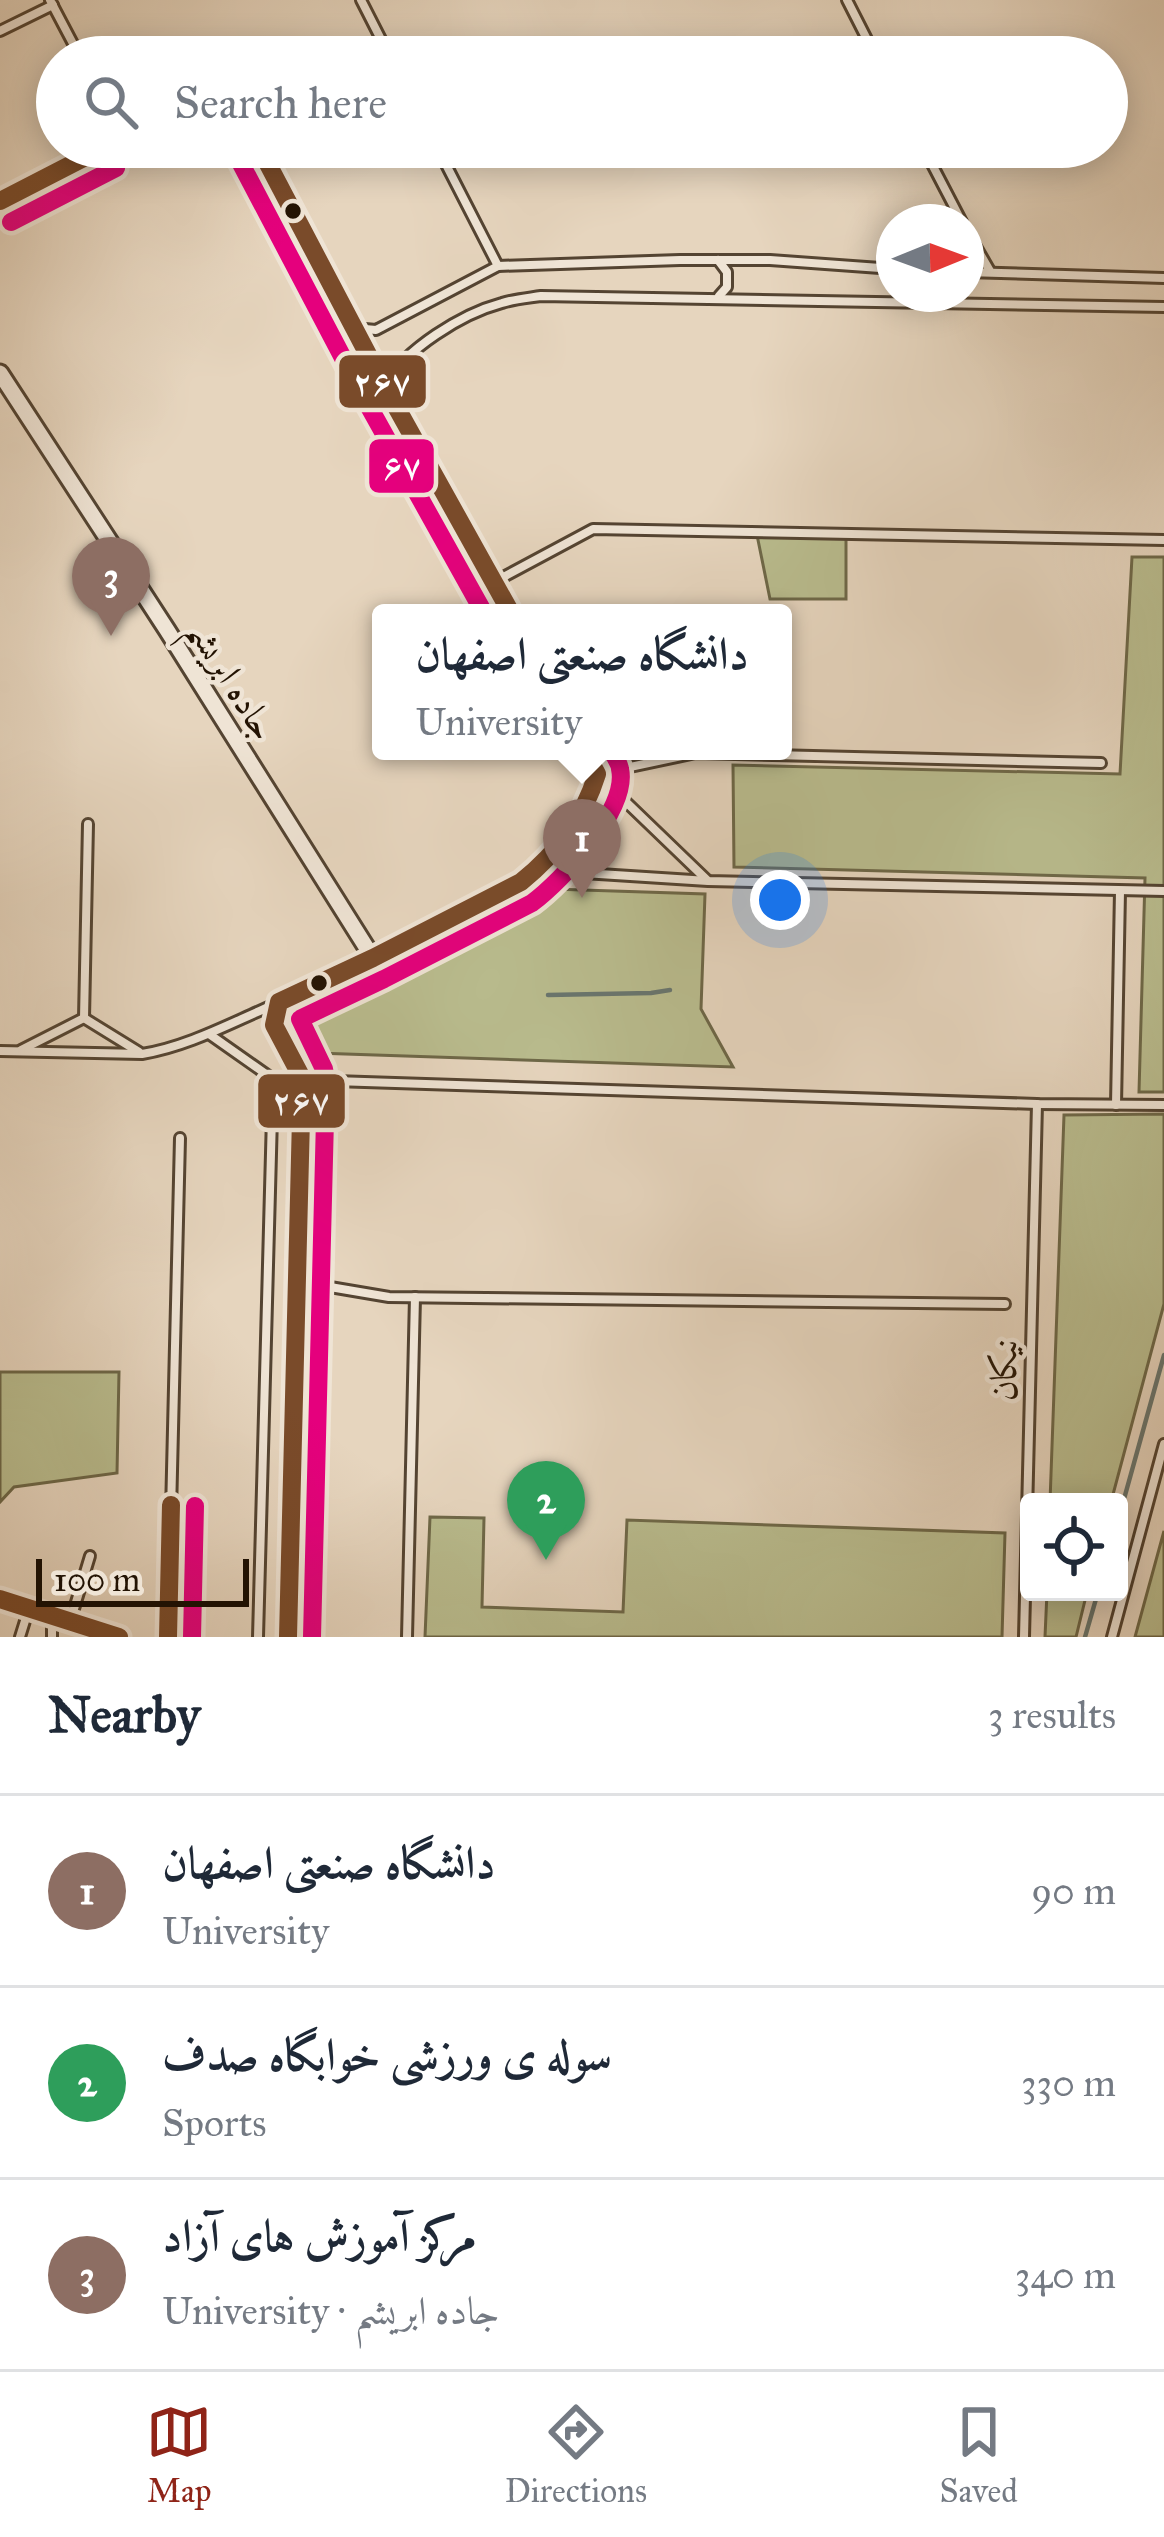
<!DOCTYPE html>
<meta charset="utf-8">
<style>
body{margin:0;font-family:"IM FELL Great Primer",Amiri,serif;background:#f6f6f7;color:#1f2937}
.controls{position:absolute;right:36px;bottom:36px;display:grid;overflow:hidden;border-radius:12px;box-shadow:0 6px 30px #0003}
.controls button{width:108px;height:108px;display:grid;place-items:center;padding:0;border:0;border-bottom:3px solid #e0e1e3;background:#fff;color:#1f2937;font:60px sans-serif}
.compass{position:absolute;left:876px;top:204px;width:108px;height:108px;border-radius:50%;background:#fff;box-shadow:0 6px 30px #0003;rotate:89deg}
.scale{position:absolute;left:36px;bottom:30px;width:213px;box-sizing:border-box;padding-left:12px;border:6px solid #231303;border-top:0;font-size:33px;line-height:42px;white-space:nowrap;color:#231303;-webkit-text-stroke:9px #efe4d5;paint-order:stroke}
.you{position:absolute;left:780px;top:900px;width:42px;height:42px;margin:-30px;border:9px solid #fff;border-radius:50%;background:#1a73e8;box-shadow:0 0 0 18px #1a73e833}
.badge{display:grid;place-items:center;width:78px;height:78px;border-radius:50%;background:#8f2418;color:#fff;font-size:39px;font-weight:700}
.pin{position:absolute;translate:-50% -99px;filter:drop-shadow(0 3px 6px #0008)}
.pin::after{content:'';position:absolute;top:63px;width:42px;height:36px;background:inherit;clip-path:polygon(0 0,100% 0,50% 100%)}
.popup{position:absolute;left:372px;top:604px;width:420px;height:156px;box-sizing:border-box;display:grid;place-content:center;border-radius:12px;background:#fff;filter:drop-shadow(0 3px 9px #0005);font-size:39px;white-space:nowrap;color:#747a83}
.popup b{font-size:45px;color:#1f2937}
.popup::after{content:'';position:absolute;left:50%;top:100%;margin-left:-24px;border:24px solid transparent;border-top-color:#fff}
.list{margin:0;padding:0;list-style:none}
h2{display:flex;justify-content:space-between;align-items:center;height:156px;margin:0;padding:0 48px;font-size:51px}
h2 small{font-size:39px;font-weight:400;color:#747a83}
.list li{display:grid;grid-template-columns:78px 1fr auto;gap:36px;align-items:center;box-sizing:border-box;height:192px;padding:0 48px;border-top:3px solid #e0e1e3}
.list b{display:block;font-size:45px;white-space:nowrap}
.list p{margin:0;font-size:39px;white-space:nowrap;color:#747a83}
.list em{font-size:39px;font-style:normal;color:#747a83}
.icon{flex:none;width:66px;height:66px;fill:none;stroke:currentColor;stroke-width:2;stroke-linecap:round;stroke-linejoin:round}
.map{position:relative;flex:none;width:1164px;height:1637px;overflow:hidden}
.search{position:absolute;background:#fff;box-shadow:0 6px 30px #0003;left:36px;right:36px;top:36px;height:132px;display:flex;align-items:center;gap:30px;box-sizing:border-box;padding:0 42px;border-radius:66px;color:#747a83;font-size:45px}
.sheet{height:732px;background:#fff}
nav{display:flex;justify-content:space-around;align-items:center;box-sizing:border-box;height:168px;border-top:3px solid #e0e1e3;background:#fff;font-size:33px;color:#747a83}
nav a{display:grid;justify-items:center;gap:6px}
nav .on{color:#8f2418}
.map>svg:first-child{display:block}
.green{fill:#b9bc8e;stroke:#6e6848;stroke-width:3}
.lines{fill:none;stroke-linecap:round;stroke-linejoin:round}
.stream{stroke:#69766f;stroke-width:4.5}
.lane-casing{stroke:#544432;stroke-width:14}
.street-casing{stroke:#544432;stroke-width:21}
.lane{stroke:#efe4d5;stroke-width:8}
.street{stroke:#efe4d5;stroke-width:15}
.bus-1-casing{stroke:#efe4d5;stroke-width:27}
.bus-2-casing{stroke:#efe4d5;stroke-width:27}
.bus-1{stroke:#7a4b2a;stroke-width:18}
.bus-2{stroke:#e5007d;stroke-width:18}
.bus-dot{fill:#231303;stroke:#efe4d5;stroke-width:4.5}
.labels{text-anchor:middle;stroke-width:9;stroke-linejoin:round;paint-order:stroke}
.street-label{font-size:36px;fill:#231303;stroke:#efe4d5}
.line-badge{stroke:#efe4d5;stroke-width:4.5}
.badge-label{font-size:33px;text-anchor:middle;font-weight:bold;fill:#fff}
</style>
<div class="map">
<svg width="1164" height="1637" viewBox="0 0 1164 1637">
<rect width="100%" height="100%" fill="#e6d5be"/>
<filter id="stains"><feTurbulence type="fractalNoise" baseFrequency=".00167" numOctaves="4"/><feColorMatrix values="0 0 0 0 .2 0 0 0 0 .09 0 0 0 0 .02 0 0 0 .5 -.17"/></filter>
<radialGradient id="worn" r=".72"><stop offset=".6" stop-color="#630" stop-opacity="0"/><stop offset="1" stop-color="#630" stop-opacity=".3"/></radialGradient>
<g class="green">
<path d="M 757,535 L 846,538 L 846,599 L 770,599 Z"/>
<path d="M 1132,557 L 1164,557 L 1164,1092 L 1139,1092 L 1145,878 L 734,867 L 733,765 L 1120,774 Z"/>
<path d="M 552,889 L 705,894 L 701,1009 L 733,1067 L 316,1053 L 303,1015 Z"/>
<path d="M 1164,1114 L 1164,1304 L 1111,1502 L 1050,1502 L 1064,1115 Z"/>
<path d="M 0,1372 L 119,1372 L 117,1473 L 14,1487 L 0,1502 Z"/>
<path d="M 430,1517 L 484,1518 L 482,1607 L 623,1612 L 627,1520 L 1005,1533 L 1002,1637 L 425,1637 Z"/>
<path d="M 1164,1531 L 1164,1637 L 1135,1637 Z"/>
<path d="M 1047,1592 L 1087,1592 L 1076,1637 L 1045,1637 Z"/>
</g>
<g class="lines">
<g class="stream">
<path d="M 548,995 L 651,993 L 670,990"/>
<path d="M 1119,1517 L 1164,1355"/>
<path d="M 1085,1637 L 1098,1592"/>
</g>
<defs>
<g id="lane">
<path d="M 50,0 L 80,57"/>
<path d="M 361,0 L 390,57"/>
<path d="M 847,0 L 876,57"/>
<path d="M 0,31 L 53,5"/>
<path d="M 259,147 L 384,385 L 511,613"/>
<path d="M 437,147 L 498,266"/>
<path d="M 923,147 L 962,222"/>
<path d="M 0,201 L 105,147"/>
<path d="M 966,252 L 971,238 L 990,271"/>
<path d="M 718,260 L 727,272 L 727,287 L 719,296"/>
<path d="M 966,272 L 1164,278"/>
<path d="M 354,328 L 376,330 L 498,266 L 680,260 L 770,260 L 894,269"/>
<path d="M 384,385 C 406,349 461,314 502,303 C 515,299 528,298 541,296 L 1164,307"/>
<path d="M 494,582 L 593,529 L 1164,540"/>
<path d="M 597,774 L 696,753 L 1101,763"/>
<path d="M 597,774 L 707,880"/>
<path d="M 537,870 L 708,881 L 1164,891"/>
<path d="M 279,1003 L 274,1025 L 302,1078 L 288,1637"/>
<path d="M 84,1018 L 88,824"/>
<path d="M 84,1018 L 139,1052"/>
<path d="M 209,1034 L 273,1079 L 1037,1104 L 1164,1105"/>
<path d="M 21,1050 L 84,1018"/>
<path d="M 0,1051 L 142,1054 C 185,1047 225,1026 264,1009 C 351,970 436,926 521,882 C 558,854 585,819 597,774 L 585,751"/>
<path d="M 1116,1105 L 1120,891"/>
<path d="M 297,1266 L 330,1287 L 389,1297 L 1005,1304"/>
<path d="M 0,1599 L 119,1637"/>
<path d="M 70,1622 L 90,1556"/>
<path d="M 20,1637 L 29,1608"/>
<path d="M 52,1637 L 52,1616"/>
<path d="M 168,1637 L 180,1138"/>
<path d="M 258,1637 L 273,1079"/>
<path d="M 407,1637 L 415,1297"/>
<path d="M 1024,1637 L 1037,1104"/>
<path d="M 1112,1637 L 1164,1444"/>
</g>
<path id="street" d="M 0,373 L 167,630 L 373,958"/>
</defs>
<use href="#lane" class="lane-casing"/>
<use href="#street" class="street-casing"/>
<use href="#lane" class="lane"/>
<use href="#street" class="street"/>
<defs>
<g id="bus-1">
<path d="M 259,147 L 384,385 L 511,613"/>
<path d="M 0,201 L 105,147"/>
<path d="M 0,1599 L 119,1637"/>
<path d="M 168,1637 L 171,1505"/>
<path d="M 288,1637 L 302,1078 L 274,1025 L 279,1002 L 373,958 L 521,882 C 558,852 583,819 597,774 L 585,751"/>
</g>
<g id="bus-2">
<path d="M 238,158 L 363,396 L 484,613"/>
<path d="M 11,222 L 116,168"/>
<path d="M 192,1637 L 195,1506"/>
<path d="M 312,1637 L 326,1079 L 324,1069 L 300,1019 L 384,979 L 532,903 C 562,881 629,809 620,769 C 620,765 614,755 612,751"/>
</g>
</defs>
<use href="#bus-1" class="bus-1-casing"/>
<use href="#bus-2" class="bus-2-casing"/>
<use href="#bus-1" class="bus-1"/>
<use href="#bus-2" class="bus-2"/>
</g>
<g class="bus-dot">
<circle cx="293" cy="211" r="10"/>
<circle cx="319" cy="983" r="10"/>
</g>
<g class="labels">
<g class="street-label">
<text transform="translate(233 679) rotate(58)" y="13">جاده ابریشم</text>
<text transform="translate(1003 1370) rotate(-89)" y="13">نیکان</text>
</g>
</g>
<g class="line-badge">
<rect x="337" y="353" width="91" height="57" rx="12" fill="#7a4b2a"/>
<rect x="367" y="437" width="69" height="58" rx="12" fill="#e5007d"/>
<rect x="256" y="1072" width="91" height="58" rx="12" fill="#7a4b2a"/>
</g>
<g class="badge-label">
<text x="382" y="393">۲۶۷</text>
<text x="402" y="477">۶۷</text>
<text x="301" y="1112">۲۶۷</text>
</g>
<rect width="100%" height="100%" filter="url(#stains)"/>
<rect width="100%" height="100%" fill="url(#worn)"/>
</svg>
<div class="controls">
<button><svg class="icon" aria-label="locate" viewBox="0 0 24 24"><circle cx="12" cy="12" r="6"/><path d="M12 2v4M12 18v4M2 12h4M18 12h4"/></svg></button>
</div>
<svg class="compass" viewBox="-18 -18 36 36"><path d="M0-13l5 13h-10z" fill="#e53935"/><path d="M0 13l5-13h-10z" fill="#747a83"/></svg>
<div class="scale">100 m</div>
<div class="you"></div>
<div class="pin badge" style="left:582px;top:898px;background:#8d6e63">1</div>
<div class="popup"><b>دانشگاه صنعتی اصفهان</b>University</div>
<div class="pin badge" style="left:546px;top:1560px;background:#2e9e5b">2</div>
<div class="pin badge" style="left:111px;top:636px;background:#8d6e63">3</div>
<div class="search"><svg class="icon" aria-label="search" viewBox="0 0 24 24"><circle cx="10" cy="10" r="6"/><path d="M15 15l6 6"/></svg>Search here</div>
</div>
<section class="sheet">
<h2>Nearby<small>3 results</small></h2>
<ul class="list">
<li><span class="badge" style="background:#8d6e63">1</span><div><b>دانشگاه صنعتی اصفهان</b><p>University</p></div><em>90 m</em></li>
<li><span class="badge" style="background:#2e9e5b">2</span><div><b>سوله ی ورزشی خوابگاه صدف</b><p>Sports</p></div><em>330 m</em></li>
<li><span class="badge" style="background:#8d6e63">3</span><div><b>مرکز آموزش های آزاد</b><p>University · جاده ابریشم</p></div><em>340 m</em></li>
</ul>
</section>
<nav>
<a class="on"><svg class="icon" aria-label="map" viewBox="0 0 24 24"><path d="M3 6l6-2 6 2 6-2v14l-6 2-6-2-6 2zM9 4v14M15 6v14"/></svg>Map</a>
<a><svg class="icon" aria-label="directions" viewBox="0 0 24 24"><path d="M12 3l9 9-9 9-9-9zM9 14v-3h6M13 9l2 2-2 2"/></svg>Directions</a>
<a><svg class="icon" aria-label="saved" viewBox="0 0 24 24"><path d="M7 4h10v16l-5-4-5 4z"/></svg>Saved</a>
</nav>
